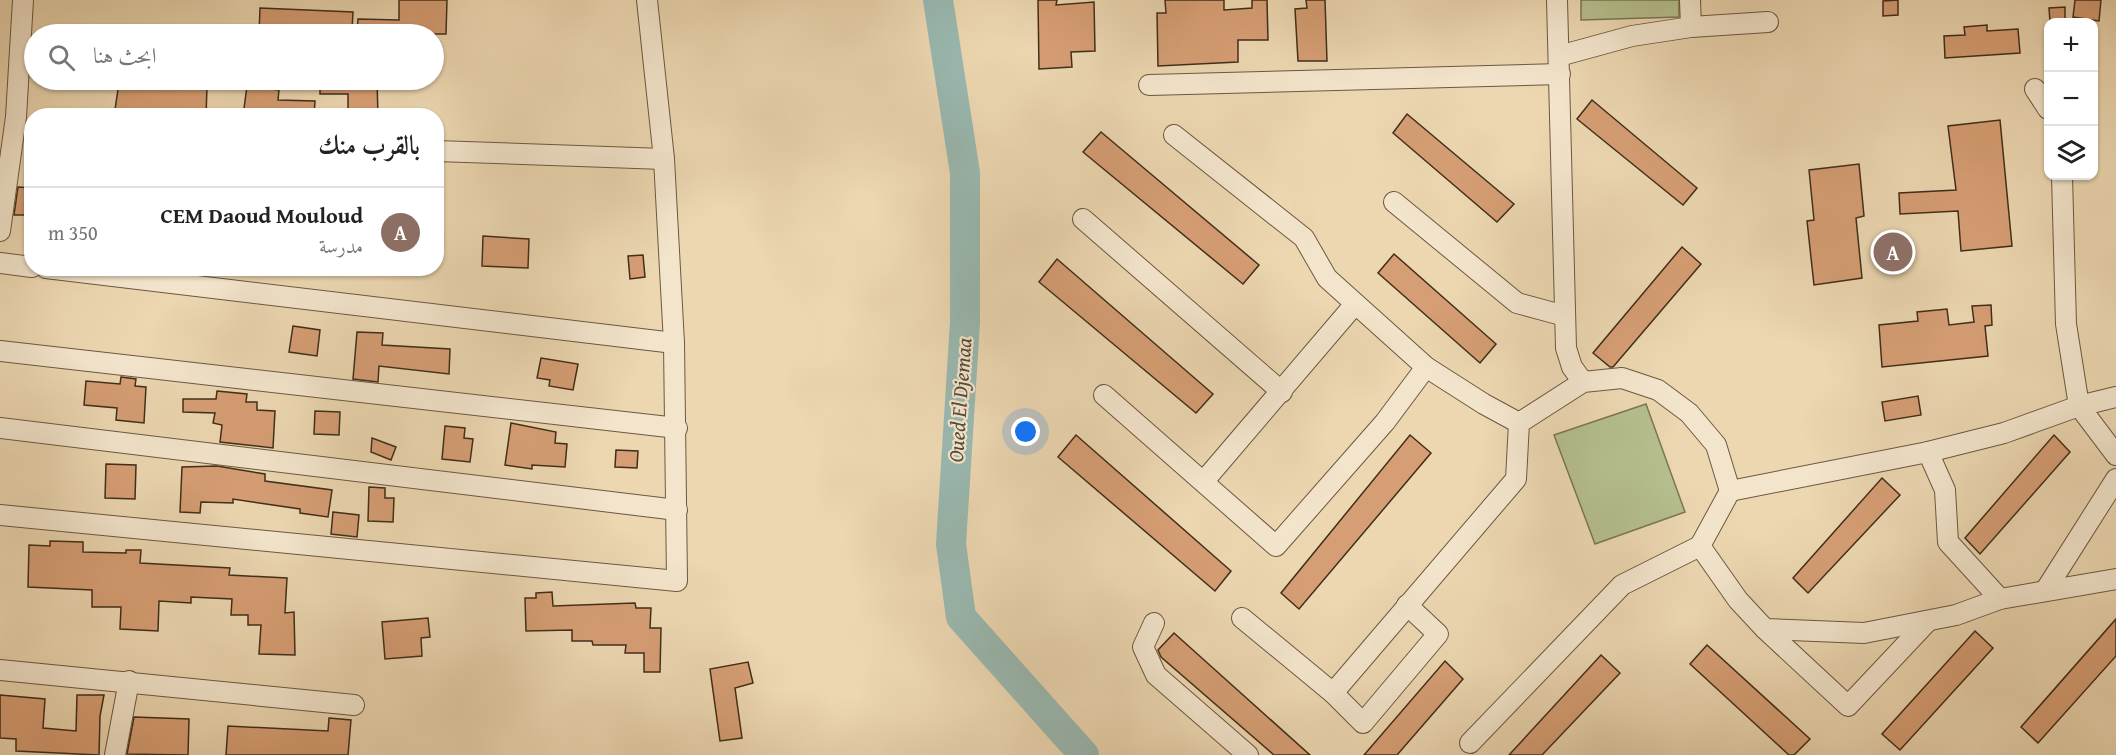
<!DOCTYPE html>
<html lang="ar">
<meta charset="utf-8">
<style>
body{margin:0;font-family:"Gentium Book Plus",Amiri,serif;background:#f2f2f2;color:#222;direction:rtl}
.controls{position:absolute;right:18px;top:18px;display:grid;overflow:hidden;border-radius:12px;box-shadow:0 2px 4px #0004}
.controls button{width:54px;height:54px;display:grid;place-items:center;padding:0;border:0;border-bottom:2px solid #e0e0e0;background:#fff;color:#222;font:30px sans-serif}
.you{position:absolute;left:1026px;top:432px;width:21px;height:21px;margin:-15px;border:4px solid #fff;border-radius:50%;background:#1a73e8;box-shadow:0 0 0 9px #1a73e833}
.badge{display:grid;place-items:center;width:39px;height:39px;border-radius:50%;background:#111827;color:#fff;font-size:20px;font-weight:700}
.pin{position:absolute;translate:-50% -50%;border:3px solid #fff;box-shadow:0 2px 6px #0006}
.list{margin:0;padding:0;list-style:none}
h2{display:flex;justify-content:space-between;align-items:center;height:78px;margin:0;padding:0 24px;font-size:26px}
h2 small{font-size:20px;font-weight:400;color:#767676}
.list li{display:grid;grid-template-columns:39px 1fr auto;gap:18px;align-items:center;box-sizing:border-box;height:90px;padding:0 24px;border-top:2px solid #e0e0e0}
.list b{display:block;font-size:22px;white-space:nowrap}
.list p{margin:0;font-size:20px;white-space:nowrap;color:#767676}
.list em{font-size:20px;font-style:normal;color:#767676}
.icon{flex:none;width:33px;height:33px;fill:none;stroke:currentColor;stroke-width:2;stroke-linecap:round;stroke-linejoin:round}
.map{position:relative;flex:none;width:2116px;height:755px;overflow:hidden;direction:ltr}
.search{position:absolute;background:#fff;box-shadow:0 2px 4px #0004;left:24px;top:24px;width:420px;height:66px;display:flex;align-items:center;gap:15px;box-sizing:border-box;padding:0 21px;border-radius:33px;color:#767676;font-size:22px}
.panel{position:absolute;background:#fff;box-shadow:0 2px 4px #0004;left:24px;top:108px;width:420px;height:168px;border-radius:24px;direction:rtl}
.map>svg:first-child{display:block}
.green{fill:#b5bf8e;stroke:#7b7654;stroke-width:1.5}
.lines{fill:none;stroke-linecap:round;stroke-linejoin:round}
.river{stroke:#99b8b0;stroke-width:30}
.building{fill:#d69e74;stroke:#412d1a;stroke-width:1.5}
.minor-casing{stroke:#6c5840;stroke-width:22}
.minor{stroke:#f3e5cc;stroke-width:20}
.labels{text-anchor:middle;stroke-width:4.5;stroke-linejoin:round;paint-order:stroke}
.water-label{font-size:21px;font-style:italic;fill:#534938;stroke:#f3e5cc}
</style>
<div class="map">
<svg width="2116" height="755" viewBox="0 0 2116 755">
<rect width="100%" height="100%" fill="#ecd7b1"/>
<filter id="stains"><feTurbulence type="fractalNoise" baseFrequency=".00333" numOctaves="4"/><feColorMatrix values="0 0 0 0 .2 0 0 0 0 .09 0 0 0 0 .02 0 0 0 .5 -.17"/></filter>
<radialGradient id="worn" r=".72"><stop offset=".6" stop-color="#630" stop-opacity="0"/><stop offset="1" stop-color="#630" stop-opacity=".3"/></radialGradient>
<g class="green">
<path d="M 1581,0 L 1679,0 L 1679,17 L 1581,20 Z"/>
<path d="M 1646,404 L 1685,512 L 1595,544 L 1554,435 Z"/>
</g>
<g class="lines">
<path class="river" d="M 938,0 L 965,173 L 965,322 L 951,544 L 961,617 L 1084,755"/>
</g>
<g class="building">
<path d="M 399,0 L 447,0 L 446,34 L 357,34 L 358,19 L 399,20 Z"/>
<path d="M 1038,0 L 1057,0 L 1056,5 L 1094,2 L 1095,51 L 1071,52 L 1072,67 L 1039,69 Z"/>
<path d="M 1165,0 L 1224,0 L 1224,10 L 1252,8 L 1252,0 L 1267,0 L 1268,40 L 1238,40 L 1238,62 L 1158,66 L 1157,13 L 1166,13 Z"/>
<path d="M 1306,0 L 1325,0 L 1327,61 L 1298,61 L 1295,9 L 1307,8 Z"/>
<path d="M 1898,0 L 1898,15 L 1883,16 L 1883,1 Z"/>
<path d="M 2075,0 L 2101,0 L 2099,21 L 2073,17 Z"/>
<path d="M 2065,7 L 2065,22 L 2050,22 L 2049,8 Z"/>
<path d="M 260,8 L 353,12 L 352,30 L 315,29 L 315,34 L 259,34 Z"/>
<path d="M 1987,25 L 1987,31 L 2018,29 L 2020,53 L 1945,58 L 1944,36 L 1965,35 L 1964,27 Z"/>
<path d="M 320,80 L 377,80 L 378,116 L 348,116 L 348,94 L 320,94 Z"/>
<path d="M 119,83 L 159,89 L 159,86 L 207,87 L 206,116 L 114,116 Z"/>
<path d="M 247,86 L 279,90 L 278,100 L 315,101 L 314,116 L 243,116 Z"/>
<path d="M 1592,100 L 1697,188 L 1683,205 L 1577,119 Z"/>
<path d="M 1407,114 L 1514,204 L 1497,222 L 1393,133 Z"/>
<path d="M 2000,120 L 2012,246 L 1961,251 L 1958,211 L 1900,214 L 1899,193 L 1956,190 L 1948,126 Z"/>
<path d="M 1101,132 L 1259,265 L 1243,284 L 1083,152 Z"/>
<path d="M 1859,164 L 1864,216 L 1856,218 L 1862,278 L 1814,285 L 1807,221 L 1814,220 L 1809,170 Z"/>
<path d="M 18,187 L 32,188 L 32,215 L 14,215 Z"/>
<path d="M 483,236 L 529,239 L 528,268 L 482,266 Z"/>
<path d="M 1682,247 L 1701,264 L 1613,367 L 1610,367 L 1593,353 Z"/>
<path d="M 1394,254 L 1496,344 L 1480,363 L 1378,273 Z"/>
<path d="M 643,255 L 645,277 L 630,279 L 628,256 Z"/>
<path d="M 1057,259 L 1213,394 L 1196,413 L 1039,282 Z"/>
<path d="M 1991,305 L 1992,325 L 1985,326 L 1988,356 L 1882,367 L 1879,325 L 1918,321 L 1917,312 L 1947,309 L 1949,325 L 1974,322 L 1972,306 Z"/>
<path d="M 293,326 L 320,330 L 317,356 L 289,352 Z"/>
<path d="M 357,332 L 383,333 L 382,345 L 450,349 L 449,374 L 379,366 L 378,382 L 353,379 Z"/>
<path d="M 541,358 L 578,364 L 573,390 L 549,386 L 550,380 L 537,378 Z"/>
<path d="M 121,377 L 136,379 L 135,386 L 146,387 L 144,423 L 116,420 L 117,408 L 84,405 L 86,381 L 120,384 Z"/>
<path d="M 217,391 L 247,394 L 246,402 L 257,402 L 257,410 L 275,411 L 273,448 L 220,442 L 222,425 L 213,423 L 215,413 L 183,412 L 183,399 L 216,399 Z"/>
<path d="M 1918,396 L 1921,415 L 1885,421 L 1882,402 Z"/>
<path d="M 315,411 L 340,412 L 339,435 L 314,434 Z"/>
<path d="M 511,423 L 556,432 L 555,443 L 567,444 L 565,467 L 532,465 L 532,469 L 505,465 Z"/>
<path d="M 445,426 L 465,428 L 464,438 L 473,439 L 470,462 L 442,459 Z"/>
<path d="M 1076,435 L 1231,571 L 1215,591 L 1058,457 Z"/>
<path d="M 1410,435 L 1431,453 L 1299,609 L 1281,593 Z"/>
<path d="M 2054,435 L 2070,452 L 1980,554 L 1965,538 Z"/>
<path d="M 372,438 L 396,447 L 391,460 L 371,452 Z"/>
<path d="M 616,450 L 638,451 L 637,468 L 615,467 Z"/>
<path d="M 106,464 L 136,465 L 135,499 L 105,498 Z"/>
<path d="M 217,466 L 265,474 L 265,481 L 332,490 L 328,517 L 300,513 L 300,509 L 233,499 L 233,503 L 201,502 L 200,513 L 180,512 L 182,467 Z"/>
<path d="M 1882,478 L 1900,495 L 1808,593 L 1793,578 Z"/>
<path d="M 369,487 L 385,488 L 385,498 L 394,498 L 393,522 L 368,521 Z"/>
<path d="M 333,512 L 359,515 L 357,537 L 331,534 Z"/>
<path d="M 50,541 L 83,542 L 83,552 L 126,553 L 126,550 L 141,550 L 140,563 L 230,568 L 229,575 L 287,578 L 285,613 L 294,612 L 295,655 L 259,654 L 261,625 L 248,625 L 248,615 L 231,615 L 232,599 L 191,597 L 191,603 L 159,601 L 158,631 L 120,629 L 121,607 L 92,607 L 92,590 L 28,587 L 29,545 L 50,546 Z"/>
<path d="M 552,592 L 553,606 L 635,603 L 636,608 L 651,608 L 650,628 L 661,628 L 660,672 L 644,672 L 644,653 L 625,653 L 626,645 L 593,645 L 592,641 L 572,641 L 572,630 L 526,631 L 525,598 L 536,598 L 536,593 Z"/>
<path d="M 428,618 L 430,637 L 421,638 L 422,656 L 385,659 L 382,622 Z"/>
<path d="M 2116,619 L 2116,656 L 2038,743 L 2021,727 Z"/>
<path d="M 1975,631 L 1993,648 L 1900,750 L 1882,734 Z"/>
<path d="M 1174,633 L 1310,755 L 1274,755 L 1161,657 L 1158,650 Z"/>
<path d="M 1707,645 L 1810,739 L 1794,755 L 1789,755 L 1690,664 Z"/>
<path d="M 1601,655 L 1620,673 L 1542,755 L 1509,755 Z"/>
<path d="M 1445,661 L 1463,679 L 1397,755 L 1364,755 Z"/>
<path d="M 748,662 L 753,683 L 735,688 L 742,738 L 720,741 L 710,669 Z"/>
<path d="M 0,695 L 45,699 L 43,728 L 76,731 L 77,695 L 104,695 L 100,716 L 99,755 L 16,751 L 16,739 L 0,738 Z"/>
<path d="M 134,717 L 189,719 L 188,755 L 127,754 Z"/>
<path d="M 329,718 L 351,720 L 348,755 L 226,755 L 228,726 L 328,731 Z"/>
</g>
<g class="lines">
<defs>
<g id="minor">
<path d="M 1557,0 L 1566,348 L 1572,367 L 1583,382"/>
<path d="M 1690,0 L 1691,27"/>
<path d="M 1559,56 L 1632,36 L 1691,27 L 1768,22"/>
<path d="M 1149,85 L 1560,74"/>
<path d="M 2035,89 L 2048,109"/>
<path d="M 1174,135 L 1304,238 L 1327,278 L 1426,367 L 1484,404 L 1519,423"/>
<path d="M 436,151 L 664,159"/>
<path d="M 2062,176 L 2066,324 L 2079,406 L 2116,455"/>
<path d="M 1394,202 L 1517,303 L 1565,316"/>
<path d="M 1083,219 L 1282,392"/>
<path d="M 0,231 L 16,117 L 23,0"/>
<path d="M 0,263 L 32,267"/>
<path d="M 46,268 L 674,343"/>
<path d="M 0,351 L 677,428"/>
<path d="M 1104,395 L 1276,546 L 1385,422 L 1426,367"/>
<path d="M 0,428 L 677,510"/>
<path d="M 1928,452 L 1945,490 L 1948,542 L 2000,599"/>
<path d="M 1204,481 L 1355,304"/>
<path d="M 1730,491 L 1700,546 L 1738,600 L 1765,629 L 1864,633 L 1956,615 L 2000,599 L 2116,579"/>
<path d="M 0,515 L 677,581 L 674,343 L 664,159 L 647,0"/>
<path d="M 2045,591 L 2116,479"/>
<path d="M 1242,618 L 1333,693 L 1516,479 L 1519,423 L 1583,382 L 1622,378 L 1658,390 L 1689,413 L 1716,445 L 1730,491 L 1928,452 L 2004,433 L 2079,406 L 2116,397"/>
<path d="M 1154,623 L 1143,647 L 1156,675 L 1248,755"/>
<path d="M 1765,629 L 1848,706 L 1928,621"/>
<path d="M 0,670 L 354,705"/>
<path d="M 1333,693 L 1363,723 L 1438,634 L 1407,605"/>
<path d="M 1470,743 L 1622,585 L 1700,546"/>
<path d="M 115,755 L 129,681"/>
</g>
</defs>
<use href="#minor" class="minor-casing"/>
<use href="#minor" class="minor"/>
</g>
<g class="labels">
<g class="water-label">
<text transform="translate(960 400) rotate(-86)" y="7">Oued El Djemaa</text>
</g>
</g>
<rect width="100%" height="100%" filter="url(#stains)"/>
<rect width="100%" height="100%" fill="url(#worn)"/>
</svg>
<div class="controls">
<button>+</button>
<button>−</button>
<button><svg class="icon" aria-label="layers" viewBox="0 0 24 24"><path d="M12 4l9 5-9 5-9-5zM3 14l9 5 9-5"/></svg></button>
</div>
<div class="you"></div>
<div class="pin badge" style="left:1893px;top:252px;background:#8d6e63">A</div>
<div class="search"><svg class="icon" aria-label="search" viewBox="0 0 24 24"><circle cx="10" cy="10" r="6"/><path d="M15 15l6 6"/></svg>ابحث هنا</div>
<section class="panel">
<h2>بالقرب منك<small></small></h2>
<ul class="list">
<li><span class="badge" style="background:#8d6e63">A</span><div><b>CEM Daoud Mouloud</b><p>مدرسة</p></div><em>350 m</em></li>
</ul>
</section>
</div>
